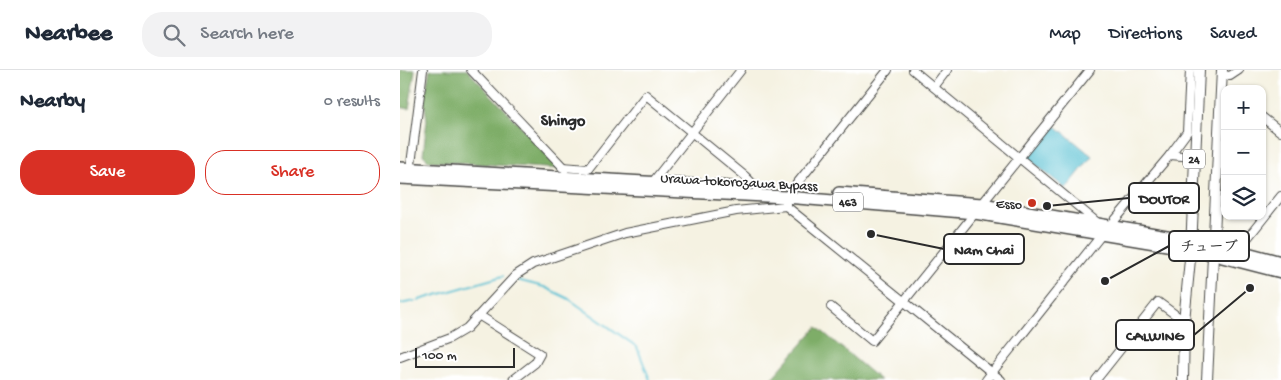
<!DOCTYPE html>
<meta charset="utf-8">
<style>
body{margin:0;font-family:"Gochi Hand","Klee One",sans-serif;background:#f2f2f3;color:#1f2937}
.controls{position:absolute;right:15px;top:15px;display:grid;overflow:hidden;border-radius:10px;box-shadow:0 1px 4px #0004}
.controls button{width:45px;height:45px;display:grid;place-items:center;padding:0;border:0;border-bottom:1px solid #e0e1e3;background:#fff;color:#1f2937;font:25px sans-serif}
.scale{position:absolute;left:15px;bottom:12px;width:100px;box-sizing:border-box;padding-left:5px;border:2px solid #2b2b2b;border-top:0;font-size:14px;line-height:18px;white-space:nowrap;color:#2b2b2b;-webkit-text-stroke:4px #fff;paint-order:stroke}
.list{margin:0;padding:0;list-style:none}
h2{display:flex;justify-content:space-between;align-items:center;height:65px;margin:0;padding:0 20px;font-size:21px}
h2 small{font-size:16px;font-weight:400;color:#747a83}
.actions{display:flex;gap:10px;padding:15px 20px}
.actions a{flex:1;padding:11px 0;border:1px solid #d93025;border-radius:20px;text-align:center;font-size:18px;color:#d93025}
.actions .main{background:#d93025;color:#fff}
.icon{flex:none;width:28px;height:28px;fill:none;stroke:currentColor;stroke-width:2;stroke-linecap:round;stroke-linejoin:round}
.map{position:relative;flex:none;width:881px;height:310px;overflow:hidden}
header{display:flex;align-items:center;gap:30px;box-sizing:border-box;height:70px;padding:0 25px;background:#fff;border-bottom:1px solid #e0e1e3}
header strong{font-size:24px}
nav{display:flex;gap:28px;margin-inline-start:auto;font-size:18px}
.search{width:350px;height:45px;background:#f2f2f3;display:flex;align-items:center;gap:12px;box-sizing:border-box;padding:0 18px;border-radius:20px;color:#747a83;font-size:19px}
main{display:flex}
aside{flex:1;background:#fff}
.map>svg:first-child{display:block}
.forest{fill:#7ead67;stroke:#546c49}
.water{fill:#55bfd1;stroke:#40757e}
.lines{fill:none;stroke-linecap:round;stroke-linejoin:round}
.stream{stroke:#55bfd1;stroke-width:2}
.minor-casing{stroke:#494946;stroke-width:10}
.major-casing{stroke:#494946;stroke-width:12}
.highway-casing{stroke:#494946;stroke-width:14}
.minor{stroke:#fff;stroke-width:8}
.major{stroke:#fff;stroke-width:10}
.highway{stroke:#fff;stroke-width:11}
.poi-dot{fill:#c8321e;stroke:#fff;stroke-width:2}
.labels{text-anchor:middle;stroke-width:4;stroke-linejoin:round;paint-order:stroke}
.shield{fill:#fff;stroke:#6b6b6b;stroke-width:1}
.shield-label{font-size:12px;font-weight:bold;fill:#2b2b2b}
.street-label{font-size:14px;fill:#2b2b2b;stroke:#fff}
.poi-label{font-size:14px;fill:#2b2b2b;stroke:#fff;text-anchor:end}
.quarter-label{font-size:16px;font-weight:bold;fill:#2b2b2b;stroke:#fff}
.leader{fill:none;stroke:#2b2b2b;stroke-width:2}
.callout-dot{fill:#2b2b2b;stroke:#fff;stroke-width:2}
.callout{fill:#fff;stroke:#2b2b2b;stroke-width:2}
.callout-label{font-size:15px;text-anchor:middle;font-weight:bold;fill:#2b2b2b}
</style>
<header>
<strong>Nearbee</strong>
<div class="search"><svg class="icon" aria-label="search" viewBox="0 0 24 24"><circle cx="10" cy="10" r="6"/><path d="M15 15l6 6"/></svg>Search here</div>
<nav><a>Map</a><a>Directions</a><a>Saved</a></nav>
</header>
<main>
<aside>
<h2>Nearby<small>0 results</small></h2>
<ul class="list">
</ul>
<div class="actions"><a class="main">Save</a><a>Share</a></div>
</aside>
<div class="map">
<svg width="881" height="310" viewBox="0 0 881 310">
<rect width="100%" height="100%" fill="#fff"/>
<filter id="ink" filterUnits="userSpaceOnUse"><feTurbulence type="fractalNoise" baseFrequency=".02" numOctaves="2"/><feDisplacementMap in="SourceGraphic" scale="10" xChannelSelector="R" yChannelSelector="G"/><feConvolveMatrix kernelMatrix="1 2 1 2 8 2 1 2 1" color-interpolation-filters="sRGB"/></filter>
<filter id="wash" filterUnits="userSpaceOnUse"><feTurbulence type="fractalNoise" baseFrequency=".0096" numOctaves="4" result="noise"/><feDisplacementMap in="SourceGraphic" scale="20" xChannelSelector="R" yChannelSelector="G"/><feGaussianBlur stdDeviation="1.12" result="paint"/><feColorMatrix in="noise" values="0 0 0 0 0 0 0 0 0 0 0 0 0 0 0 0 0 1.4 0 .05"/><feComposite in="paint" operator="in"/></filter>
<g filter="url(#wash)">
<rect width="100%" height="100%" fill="#f5f2e2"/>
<g class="forest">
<path d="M 0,0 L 15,0 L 9,39 L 0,37 Z"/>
<path d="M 30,0 L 67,0 L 162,99 L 29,91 L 23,85 L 27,50 L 24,30 Z"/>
<path d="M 417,257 L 480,310 L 374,310 L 372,308 Z"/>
</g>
<path class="water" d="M 652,53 L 692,86 L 666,119 L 625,86 Z"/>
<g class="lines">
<g class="stream">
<path d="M 117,210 L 144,217 L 169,229 L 237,277 L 250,310"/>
<path d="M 19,230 L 103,206"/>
<path d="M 0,234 L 15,231"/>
</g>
</g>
</g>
<g filter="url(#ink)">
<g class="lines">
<defs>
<g id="minor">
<path d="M 71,0 L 165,99"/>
<path d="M 488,0 L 391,121 L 386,127 L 386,136 L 601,310"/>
<path d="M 513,0 L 698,153"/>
<path d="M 822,5 L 830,6 L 839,0"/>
<path d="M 534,17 L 547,0"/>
<path d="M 862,47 L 881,62"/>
<path d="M 770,85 L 787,62 L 790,0"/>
<path d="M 162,97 L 188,99 L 246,25 L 345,106 L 358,119"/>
<path d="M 10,102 L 23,0"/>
<path d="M 252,113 L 341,0"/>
<path d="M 582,134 L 690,0"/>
<path d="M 710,156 L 770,85 L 794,87"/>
<path d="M 838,180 L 881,126"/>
<path d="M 431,237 L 472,271 L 575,143"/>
<path d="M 80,246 L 140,284 L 135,293 L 113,310"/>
<path d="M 0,287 L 50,268 L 67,258 L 116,205 L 133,194 L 225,163 L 336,141 L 386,136"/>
<path d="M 586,310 L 703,163"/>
<path d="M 696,310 L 758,232 L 784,251"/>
</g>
<g id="major">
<path d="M 783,310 L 784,251 L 791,179 L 799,0"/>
<path d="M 807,310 L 822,0"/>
</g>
<g id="highway">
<path d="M 0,98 L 331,117"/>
<path d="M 0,108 L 386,127 L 575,143 L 791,179 L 881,202"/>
<path d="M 439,123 L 582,134 L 813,174 L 881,192"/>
</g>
</defs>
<use href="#minor" class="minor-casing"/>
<use href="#major" class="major-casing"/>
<use href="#highway" class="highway-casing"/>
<use href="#minor" class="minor"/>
<use href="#major" class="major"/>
<use href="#highway" class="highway"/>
</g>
</g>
<circle class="poi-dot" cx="632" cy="133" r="5"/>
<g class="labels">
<g class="shield">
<rect x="783" y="79.5" width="22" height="19" rx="4"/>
<rect x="433" y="122.5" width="30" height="19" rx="4"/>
</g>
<g class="shield-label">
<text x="794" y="93">24</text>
<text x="448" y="136">463</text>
</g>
<g class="street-label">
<text transform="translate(339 111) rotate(3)" y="5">Urawa-tokorozawa Bypass</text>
</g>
<g class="poi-label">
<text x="622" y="138">Esso</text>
</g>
<g class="quarter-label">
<text x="163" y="55">Shingo</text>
</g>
</g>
<path class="leader" d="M647 136L729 128M705 211L769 176M471 164L544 179M850 218L794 265"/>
<g class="callout-dot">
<circle cx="647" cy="136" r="5"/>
<circle cx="705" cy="211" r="5"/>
<circle cx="471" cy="164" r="5"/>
<circle cx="850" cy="218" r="5"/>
</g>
<g class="callout">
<rect x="729" y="113" width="70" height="30" rx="5"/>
<rect x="769" y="161" width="80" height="30" rx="5"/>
<rect x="544" y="164" width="80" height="30" rx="5"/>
<rect x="716" y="250" width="78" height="30" rx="5"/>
</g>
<g class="callout-label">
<text x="764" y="133">DOUTOR</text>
<text x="809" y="181">チューブ</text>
<text x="584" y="184">Nam Chai</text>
<text x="755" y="270">CALWING</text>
</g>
</svg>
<div class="controls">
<button>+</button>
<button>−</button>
<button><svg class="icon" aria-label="layers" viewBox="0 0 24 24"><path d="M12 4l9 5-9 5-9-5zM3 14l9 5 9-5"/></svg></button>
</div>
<div class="scale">100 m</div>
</div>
</main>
